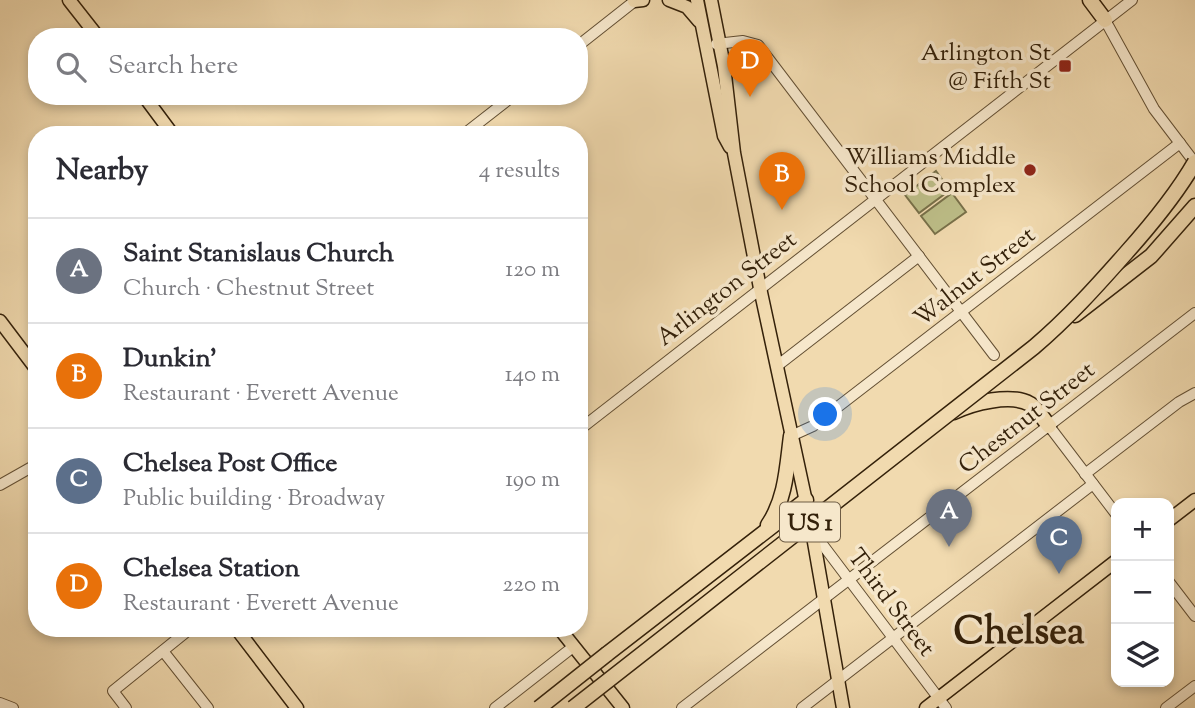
<!DOCTYPE html>
<meta charset="utf-8">
<style>
body{margin:0;font-family:"Sorts Mill Goudy",serif;background:#f2f2f3;color:#2b2b33}
.controls{position:absolute;right:21px;bottom:21px;display:grid;overflow:hidden;border-radius:14px;box-shadow:0 4px 10px #0003}
.controls button{width:63px;height:63px;display:grid;place-items:center;padding:0;border:0;border-bottom:2px solid #e1e1e2;background:#fff;color:#2b2b33;font:35px sans-serif}
.you{position:absolute;left:826px;top:415px;width:24px;height:24px;margin:-18px;border:5px solid #fff;border-radius:50%;background:#1a73e8;box-shadow:0 0 0 10px #1a73e833}
.badge{display:grid;place-items:center;width:46px;height:46px;border-radius:50%;background:#ea580c;color:#fff;font-size:23px;font-weight:700}
.pin{position:absolute;translate:-50% -58px;filter:drop-shadow(0 2px 4px #0008)}
.pin::after{content:'';position:absolute;top:37px;width:24px;height:21px;background:inherit;clip-path:polygon(0 0,100% 0,50% 100%)}
.list{margin:0;padding:0;list-style:none}
h2{display:flex;justify-content:space-between;align-items:center;height:91px;margin:0;padding:0 28px;font-size:30px}
h2 small{font-size:23px;font-weight:400;color:#7c7c81}
.list li{display:grid;grid-template-columns:46px 1fr auto;gap:21px;align-items:center;box-sizing:border-box;height:105px;padding:0 28px;border-top:2px solid #e1e1e2}
.list b{display:block;font-size:26px;white-space:nowrap}
.list p{margin:0;font-size:23px;white-space:nowrap;color:#7c7c81}
.list em{font-size:23px;font-style:normal;color:#7c7c81}
.icon{flex:none;width:38px;height:38px;fill:none;stroke:currentColor;stroke-width:2;stroke-linecap:round;stroke-linejoin:round}
.map{position:relative;flex:none;width:1195px;height:708px;overflow:hidden}
.search{position:absolute;background:#fff;box-shadow:0 4px 10px #0003;left:28px;top:28px;width:560px;height:77px;display:flex;align-items:center;gap:18px;box-sizing:border-box;padding:0 24px;border-radius:28px;color:#7c7c81;font-size:26px}
.panel{position:absolute;background:#fff;box-shadow:0 4px 10px #0003;left:28px;top:126px;width:560px;height:511px;border-radius:28px}
.map>svg:first-child{display:block}
.green{fill:#bdbe88;stroke:#787049;stroke-width:2}
.lines{fill:none;stroke-linecap:round;stroke-linejoin:round}
.minor-casing{stroke:#634f33;stroke-width:12}
.major-casing{stroke:#34210a;stroke-width:15}
.highway-casing{stroke:#34210a;stroke-width:17}
.minor{stroke:#f6e7cb;stroke-width:10}
.major{stroke:#f1daaf;stroke-width:12}
.highway{stroke:#f1daaf;stroke-width:14}
.highway-bridge-casing{stroke:#34210a;stroke-width:17;stroke-linecap:butt}
.highway-bridge{stroke:#f1daaf;stroke-width:14}
.poi-dot{fill:#8f2418;stroke:#f6e7cb;stroke-width:2.5}
.labels{text-anchor:middle;stroke-width:7;stroke-linejoin:round;paint-order:stroke}
.shield{fill:#f6e7cb;stroke:#6e5c44;stroke-width:2}
.shield-label{font-size:23px;font-weight:bold;fill:#34210a}
.poi-label{font-size:24px;fill:#34210a;stroke:#f6e7cb;text-anchor:end}
.street-label{font-size:24px;fill:#34210a;stroke:#f6e7cb}
.town-label{font-size:38px;font-weight:bold;fill:#34210a;stroke:#f6e7cb}
</style>
<div class="map">
<svg width="1195" height="708" viewBox="0 0 1195 708">
<rect width="100%" height="100%" fill="#f1daaf"/>
<filter id="stains"><feTurbulence type="fractalNoise" baseFrequency=".00286" numOctaves="4"/><feColorMatrix values="0 0 0 0 .2 0 0 0 0 .09 0 0 0 0 .02 0 0 0 .5 -.17"/></filter>
<radialGradient id="worn" r=".72"><stop offset=".6" stop-color="#630" stop-opacity="0"/><stop offset="1" stop-color="#630" stop-opacity=".3"/></radialGradient>
<g class="green">
<path d="M 936,171 L 950,190 L 919,213 L 905,195 Z"/>
<path d="M 952,193 L 966,212 L 935,234 L 921,216 Z"/>
</g>
<g class="lines">
<defs>
<g id="minor">
<path d="M 1105,20 L 1154,109 L 1195,163"/>
<path d="M 716,44 L 743,41 L 758,45 L 994,355"/>
<path d="M 579,45 L 636,0"/>
<path d="M 463,135 L 513,96"/>
<path d="M 777,366 L 919,256"/>
<path d="M 1049,426 L 1116,514"/>
<path d="M 579,430 L 1132,0"/>
<path d="M 791,436 L 813,426 L 1180,143"/>
<path d="M 1085,474 L 1179,402 L 1195,393"/>
<path d="M 0,485 L 37,464"/>
<path d="M 813,532 L 946,708"/>
<path d="M 1169,582 L 1195,616"/>
<path d="M 163,651 L 208,708"/>
<path d="M 0,703 L 13,708"/>
<path d="M 126,708 L 113,691 L 191,628"/>
<path d="M 495,708 L 573,647"/>
<path d="M 682,708 L 1195,313"/>
<path d="M 802,708 L 1093,484"/>
<path d="M 1166,708 L 1195,686"/>
</g>
<g id="major">
<path d="M 69,0 L 98,37"/>
<path d="M 669,0 L 687,7 L 699,21"/>
<path d="M 697,0 L 724,136 L 730,147"/>
<path d="M 711,0 L 724,66 L 734,153 L 760,288 L 811,525 L 843,708"/>
<path d="M 634,1 L 643,0"/>
<path d="M 144,96 L 173,135"/>
<path d="M 0,321 L 37,370"/>
<path d="M 1169,520 L 1195,500"/>
<path d="M 236,628 L 297,708"/>
<path d="M 559,628 L 623,708"/>
<path d="M 926,708 L 1116,561"/>
</g>
<g id="highway">
<path d="M 1090,0 L 1105,20"/>
<path d="M 1075,315 L 1151,256 L 1195,206"/>
<path d="M 954,412 C 972,403 1011,393 1030,404 C 1038,409 1043,419 1049,426"/>
<path d="M 768,525 C 786,499 787,466 791,436"/>
<path d="M 607,654 L 806,500"/>
</g>
</defs>
<use href="#minor" class="minor-casing"/>
<use href="#major" class="major-casing"/>
<use href="#highway" class="highway-casing"/>
<use href="#minor" class="minor"/>
<use href="#major" class="major"/>
<use href="#highway" class="highway"/>
<defs>
<g id="highway-bridge">
<path d="M 539,708 L 607,654"/>
<path d="M 573,708 L 1034,347 C 1068,318 1096,287 1126,253 C 1151,225 1176,195 1195,162"/>
</g>
</defs>
<use href="#highway-bridge" class="highway-bridge-casing"/>
<use href="#highway-bridge" class="highway-bridge"/>
</g>
<g class="poi-dot">
<rect x="1058" y="59" width="14" height="14" rx="3.5"/>
<circle cx="1030" cy="170" r="7"/>
</g>
<g class="labels">
<rect class="shield" x="780" y="502.5" width="60" height="39" rx="5"/>
<g class="shield-label">
<text x="810" y="530">US 1</text>
</g>
<g class="poi-label">
<text x="1051" y="60">Arlington St<tspan x="1051" dy="28">@ Fifth St</tspan></text>
<text x="1016" y="164">Williams Middle<tspan x="1016" dy="28">School Complex</tspan></text>
</g>
<g class="street-label">
<text transform="translate(974 276) rotate(-38)" y="8">Walnut Street</text>
<text transform="translate(726 288) rotate(-38)" y="8">Arlington Street</text>
<text transform="translate(1026 417) rotate(-38)" y="8">Chestnut Street</text>
<text transform="translate(892 602) rotate(53)" y="8">Third Street</text>
</g>
<g class="town-label">
<text x="1019" y="643">Chelsea</text>
</g>
</g>
<rect width="100%" height="100%" filter="url(#stains)"/>
<rect width="100%" height="100%" fill="url(#worn)"/>
</svg>
<div class="controls">
<button>+</button>
<button>−</button>
<button><svg class="icon" aria-label="layers" viewBox="0 0 24 24"><path d="M12 4l9 5-9 5-9-5zM3 14l9 5 9-5"/></svg></button>
</div>
<div class="you"></div>
<div class="pin badge" style="left:949px;top:547px;background:#6b7280">A</div>
<div class="pin badge" style="left:782px;top:210px;background:#e8710a">B</div>
<div class="pin badge" style="left:1059px;top:574px;background:#5c6f8a">C</div>
<div class="pin badge" style="left:750px;top:97px;background:#e8710a">D</div>
<div class="search"><svg class="icon" aria-label="search" viewBox="0 0 24 24"><circle cx="10" cy="10" r="6"/><path d="M15 15l6 6"/></svg>Search here</div>
<section class="panel">
<h2>Nearby<small>4 results</small></h2>
<ul class="list">
<li><span class="badge" style="background:#6b7280">A</span><div><b>Saint Stanislaus Church</b><p>Church · Chestnut Street</p></div><em>120 m</em></li>
<li><span class="badge" style="background:#e8710a">B</span><div><b>Dunkin'</b><p>Restaurant · Everett Avenue</p></div><em>140 m</em></li>
<li><span class="badge" style="background:#5c6f8a">C</span><div><b>Chelsea Post Office</b><p>Public building · Broadway</p></div><em>190 m</em></li>
<li><span class="badge" style="background:#e8710a">D</span><div><b>Chelsea Station</b><p>Restaurant · Everett Avenue</p></div><em>220 m</em></li>
</ul>
</section>
</div>
